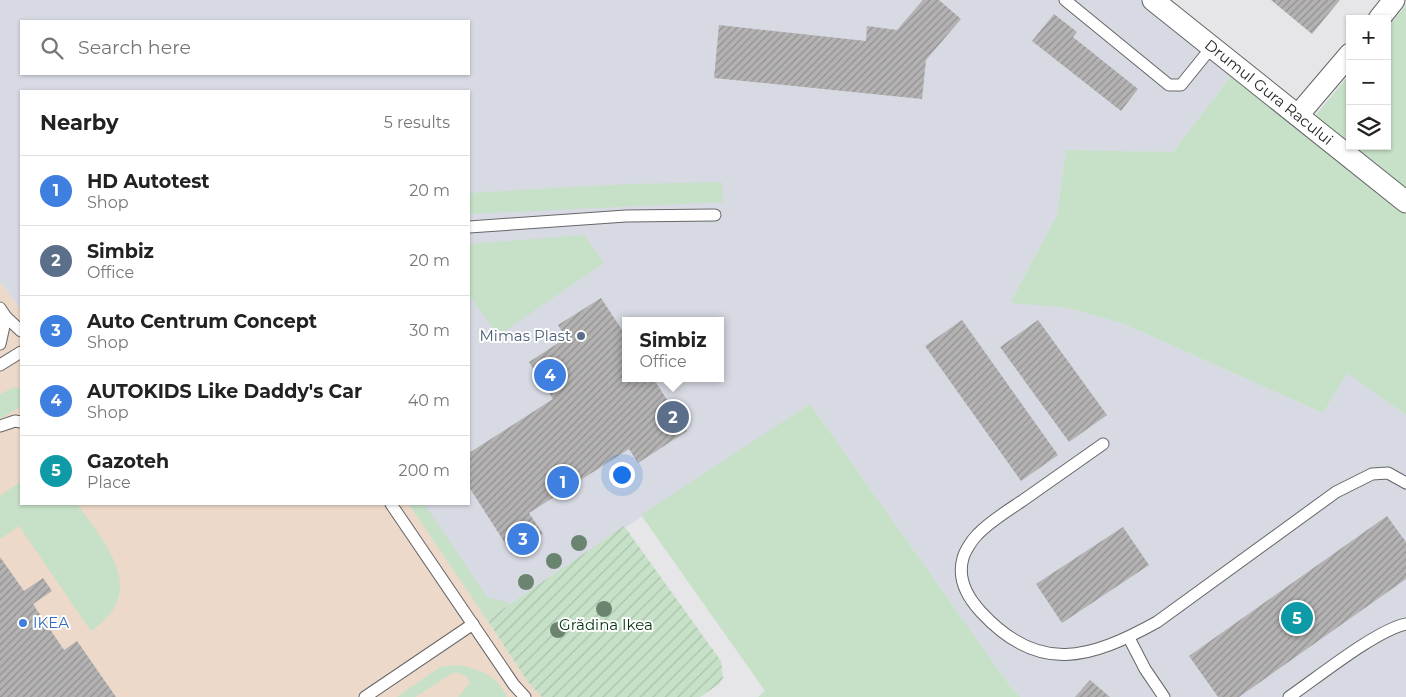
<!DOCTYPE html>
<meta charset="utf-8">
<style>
body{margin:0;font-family:Montserrat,sans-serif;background:#f6f6f6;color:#222}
.controls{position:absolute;right:15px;top:15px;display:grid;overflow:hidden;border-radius:0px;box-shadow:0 1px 4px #0004}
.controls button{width:45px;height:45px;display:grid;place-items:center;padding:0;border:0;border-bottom:1px solid #e0e0e0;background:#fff;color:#222;font:25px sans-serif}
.you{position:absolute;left:621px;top:474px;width:18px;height:18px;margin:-12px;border:4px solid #fff;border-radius:50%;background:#1a73e8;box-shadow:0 0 0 8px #1a73e833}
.badge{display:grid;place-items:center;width:32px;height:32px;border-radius:50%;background:#097f5c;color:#fff;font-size:16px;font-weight:700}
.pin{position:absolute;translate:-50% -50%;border:2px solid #fff;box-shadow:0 1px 5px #0006}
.popup{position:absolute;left:622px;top:317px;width:102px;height:65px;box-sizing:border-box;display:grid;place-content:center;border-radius:0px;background:#fff;filter:drop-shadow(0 1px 4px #0005);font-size:16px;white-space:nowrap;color:#767676}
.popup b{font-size:19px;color:#222}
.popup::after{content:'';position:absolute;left:50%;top:100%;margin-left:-10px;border:10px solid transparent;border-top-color:#fff}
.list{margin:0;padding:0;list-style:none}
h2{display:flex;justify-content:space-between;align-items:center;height:65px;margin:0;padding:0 20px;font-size:21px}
h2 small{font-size:16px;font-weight:400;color:#767676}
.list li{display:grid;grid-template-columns:32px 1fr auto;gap:15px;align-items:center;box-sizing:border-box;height:70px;padding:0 20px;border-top:1px solid #e0e0e0}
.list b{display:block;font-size:19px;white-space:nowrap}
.list p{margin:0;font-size:16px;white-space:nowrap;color:#767676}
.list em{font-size:16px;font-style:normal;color:#767676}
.icon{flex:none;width:28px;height:28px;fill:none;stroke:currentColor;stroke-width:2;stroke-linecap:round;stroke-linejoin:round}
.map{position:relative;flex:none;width:1406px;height:697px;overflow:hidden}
.search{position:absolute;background:#fff;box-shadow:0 1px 4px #0004;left:20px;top:20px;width:450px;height:55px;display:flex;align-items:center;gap:12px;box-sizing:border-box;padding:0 18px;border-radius:0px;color:#767676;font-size:19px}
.panel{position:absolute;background:#fff;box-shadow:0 1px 4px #0004;left:20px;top:90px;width:450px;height:415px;border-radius:0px}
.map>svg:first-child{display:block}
.commercial{fill:#ecd9c9}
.built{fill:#d7dae3;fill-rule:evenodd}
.grass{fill:#c6e1c7}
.garden{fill:url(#garden-furrows)}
.building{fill:url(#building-hatch)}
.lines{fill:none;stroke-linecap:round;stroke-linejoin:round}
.service-casing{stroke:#666668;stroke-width:13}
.minor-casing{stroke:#666668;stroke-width:23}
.service{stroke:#fff;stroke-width:11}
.minor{stroke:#fff;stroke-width:21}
.tree{fill:#6a8470}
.service-dot{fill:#5c6f8a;stroke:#fff;stroke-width:2}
.shop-dot{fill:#3f7fe0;stroke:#fff;stroke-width:2}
.labels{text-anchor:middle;stroke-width:4;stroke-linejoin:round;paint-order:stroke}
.street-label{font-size:15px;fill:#252626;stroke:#fff}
.service-label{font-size:15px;fill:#4e5e75;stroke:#fff;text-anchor:end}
.shop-label{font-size:15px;fill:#366cbe;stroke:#fff;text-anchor:start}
.park-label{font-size:15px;fill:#04340e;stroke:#fff}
</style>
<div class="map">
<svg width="1406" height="697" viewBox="0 0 1406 697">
<defs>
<pattern id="garden-furrows" width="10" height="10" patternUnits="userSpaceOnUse" patternTransform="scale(1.25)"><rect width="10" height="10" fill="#c6e1c7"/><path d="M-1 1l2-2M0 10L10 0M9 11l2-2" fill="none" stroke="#aac1ab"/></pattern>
<pattern id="building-hatch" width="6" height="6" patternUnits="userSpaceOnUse" patternTransform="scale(1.25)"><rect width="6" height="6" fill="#b4b2b2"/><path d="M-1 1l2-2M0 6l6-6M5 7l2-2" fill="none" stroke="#929191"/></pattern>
</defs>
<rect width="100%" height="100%" fill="#e6e6e8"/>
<path class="commercial" d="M 0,282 L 21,310 L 21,504 L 409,504 L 528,682 L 542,697 L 0,697 Z"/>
<path class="built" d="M 0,0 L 1145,0 L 1234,72 L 1173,152 L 1066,150 L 1057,215 L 1010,303 L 1069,308 L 1124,324 L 1323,413 L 1347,372 L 1406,415 L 1406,697 L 1021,697 L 1012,689 L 810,404 L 487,620 L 409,504 L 469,504 L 469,91 L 21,91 L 21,310 L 0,282 ZM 21,21 L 469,21 L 469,74 L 21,74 ZM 626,321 L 720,321 L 720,378 L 626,378 Z"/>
<g class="grass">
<path d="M 1406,5 L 1406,415 L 1347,373 L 1323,413 L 1124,324 L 1069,308 L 1010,303 L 1057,215 L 1066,150 L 1173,152 L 1234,72 L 1304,129 L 1350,74 L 1350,146 L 1387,146 L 1387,28 Z"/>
<path d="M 722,182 L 723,202 L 469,214 L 469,193 L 629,184 Z"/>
<path d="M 584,235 L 604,263 L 503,332 L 495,331 L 469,295 L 469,244 Z"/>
<path d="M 15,387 L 21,389 L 21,406 L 0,419 L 0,394 Z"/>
<path d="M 810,404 L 1012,689 L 1021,697 L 758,697 L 765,691 L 641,515 Z"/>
<path d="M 21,481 L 21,504 L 77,504 C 107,546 149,592 91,631 L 19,526 L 0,539 L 0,496 Z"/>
<path d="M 409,504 L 424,504 L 487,597 L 510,603 L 487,620 Z"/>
<path d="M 454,665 C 476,667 498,675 507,697 L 458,697 L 470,683 L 466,676 L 454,672 L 415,697 L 397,697 L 440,667 Z"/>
</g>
<path class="garden" d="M 624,526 L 721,661 L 723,678 L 719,684 L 700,697 L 542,697 L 528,682 L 487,620 Z"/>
<g class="building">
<path d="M 923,0 L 939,0 L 961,19 L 926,60 L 922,99 L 714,78 L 719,25 L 866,41 L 867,26 L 897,30 Z"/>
<path d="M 1271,0 L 1340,0 L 1312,34 Z"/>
<path d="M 1054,14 L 1077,32 L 1073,37 L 1138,89 L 1121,111 L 1032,41 Z"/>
<path d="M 601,298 L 626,336 L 626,378 L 653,378 L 687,431 L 638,463 L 629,449 L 529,513 L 543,534 L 512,554 L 469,487 L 469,453 L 553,399 L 529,362 L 566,338 L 558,325 Z"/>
<path d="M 962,320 L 1058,455 L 1021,481 L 925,346 Z"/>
<path d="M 1038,320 L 1107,415 L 1069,442 L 1000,347 Z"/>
<path d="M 1387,516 L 1406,542 L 1406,579 L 1239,697 L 1218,697 L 1189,656 Z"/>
<path d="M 1123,527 L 1149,565 L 1062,623 L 1036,584 Z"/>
<path d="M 0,557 L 24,591 L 43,578 L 52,591 L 33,604 L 64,650 L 77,641 L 116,697 L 0,697 Z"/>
<path d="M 1090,680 L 1110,697 L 1075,697 Z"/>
</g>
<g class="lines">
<defs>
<g id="service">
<path d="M 1065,0 L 1169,85 L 1181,85 L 1211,48"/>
<path d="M 469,227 L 626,216 L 715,215"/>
<path d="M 0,308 L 6,317 L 0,344"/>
<path d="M 6,317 L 21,331"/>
<path d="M 0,365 L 21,352"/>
<path d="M 0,426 L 15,421 L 21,422"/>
<path d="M 1103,444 C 1076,463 1049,482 1022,501 C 1007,511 989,522 977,535 C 972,540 965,551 963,558 C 957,579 967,597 981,612 C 1039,675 1090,659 1157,622 L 1336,492 L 1372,474 L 1388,473 L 1406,483"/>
<path d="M 391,504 L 514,685 L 525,697"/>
<path d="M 1129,638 L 1145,669 L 1164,697"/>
<path d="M 365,697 L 473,624"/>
<path d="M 1289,697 C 1317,678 1376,630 1406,624"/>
</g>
<g id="minor">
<path id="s1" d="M 1153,0 L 1406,202"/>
<path d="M 1379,19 L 1394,0"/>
<path d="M 1298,115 L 1350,54"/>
</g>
</defs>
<use href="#service" class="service-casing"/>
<use href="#minor" class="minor-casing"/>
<use href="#service" class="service"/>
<use href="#minor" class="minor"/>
</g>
<g class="tree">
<circle cx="579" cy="543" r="8"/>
<circle cx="554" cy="561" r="8"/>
<circle cx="526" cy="582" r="8"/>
<circle cx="604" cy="609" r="8"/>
<circle cx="558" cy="630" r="8"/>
</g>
<circle class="service-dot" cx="581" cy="336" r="5"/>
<circle class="shop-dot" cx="23" cy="623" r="5"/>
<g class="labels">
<g class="street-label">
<text dy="5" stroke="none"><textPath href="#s1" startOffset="148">Drumul Gura Racului</textPath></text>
</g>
<g class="service-label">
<text x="571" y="341">Mimas Plast</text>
</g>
<g class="shop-label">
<text x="33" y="628">IKEA</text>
</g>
<g class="park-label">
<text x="606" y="630">Grădina Ikea</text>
</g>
</g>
</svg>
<div class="controls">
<button>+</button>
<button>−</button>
<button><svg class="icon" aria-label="layers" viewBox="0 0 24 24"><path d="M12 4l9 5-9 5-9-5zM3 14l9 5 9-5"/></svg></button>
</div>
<div class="you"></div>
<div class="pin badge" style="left:563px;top:482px;background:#3f7fe0">1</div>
<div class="pin badge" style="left:673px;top:417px;background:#5c6f8a">2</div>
<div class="popup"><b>Simbiz</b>Office</div>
<div class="pin badge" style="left:523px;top:539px;background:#3f7fe0">3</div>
<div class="pin badge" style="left:550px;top:375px;background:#3f7fe0">4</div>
<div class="pin badge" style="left:1297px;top:618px;background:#0f9aa8">5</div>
<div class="search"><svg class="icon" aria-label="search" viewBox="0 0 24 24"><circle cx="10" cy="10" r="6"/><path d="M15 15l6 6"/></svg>Search here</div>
<section class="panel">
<h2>Nearby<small>5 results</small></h2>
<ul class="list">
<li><span class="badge" style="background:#3f7fe0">1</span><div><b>HD Autotest</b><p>Shop</p></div><em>20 m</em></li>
<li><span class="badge" style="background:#5c6f8a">2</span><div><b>Simbiz</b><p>Office</p></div><em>20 m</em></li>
<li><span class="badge" style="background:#3f7fe0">3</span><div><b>Auto Centrum Concept</b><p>Shop</p></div><em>30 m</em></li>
<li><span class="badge" style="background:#3f7fe0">4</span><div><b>AUTOKIDS Like Daddy's Car</b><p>Shop</p></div><em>40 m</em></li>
<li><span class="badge" style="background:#0f9aa8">5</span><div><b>Gazoteh</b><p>Place</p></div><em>200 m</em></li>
</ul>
</section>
</div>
